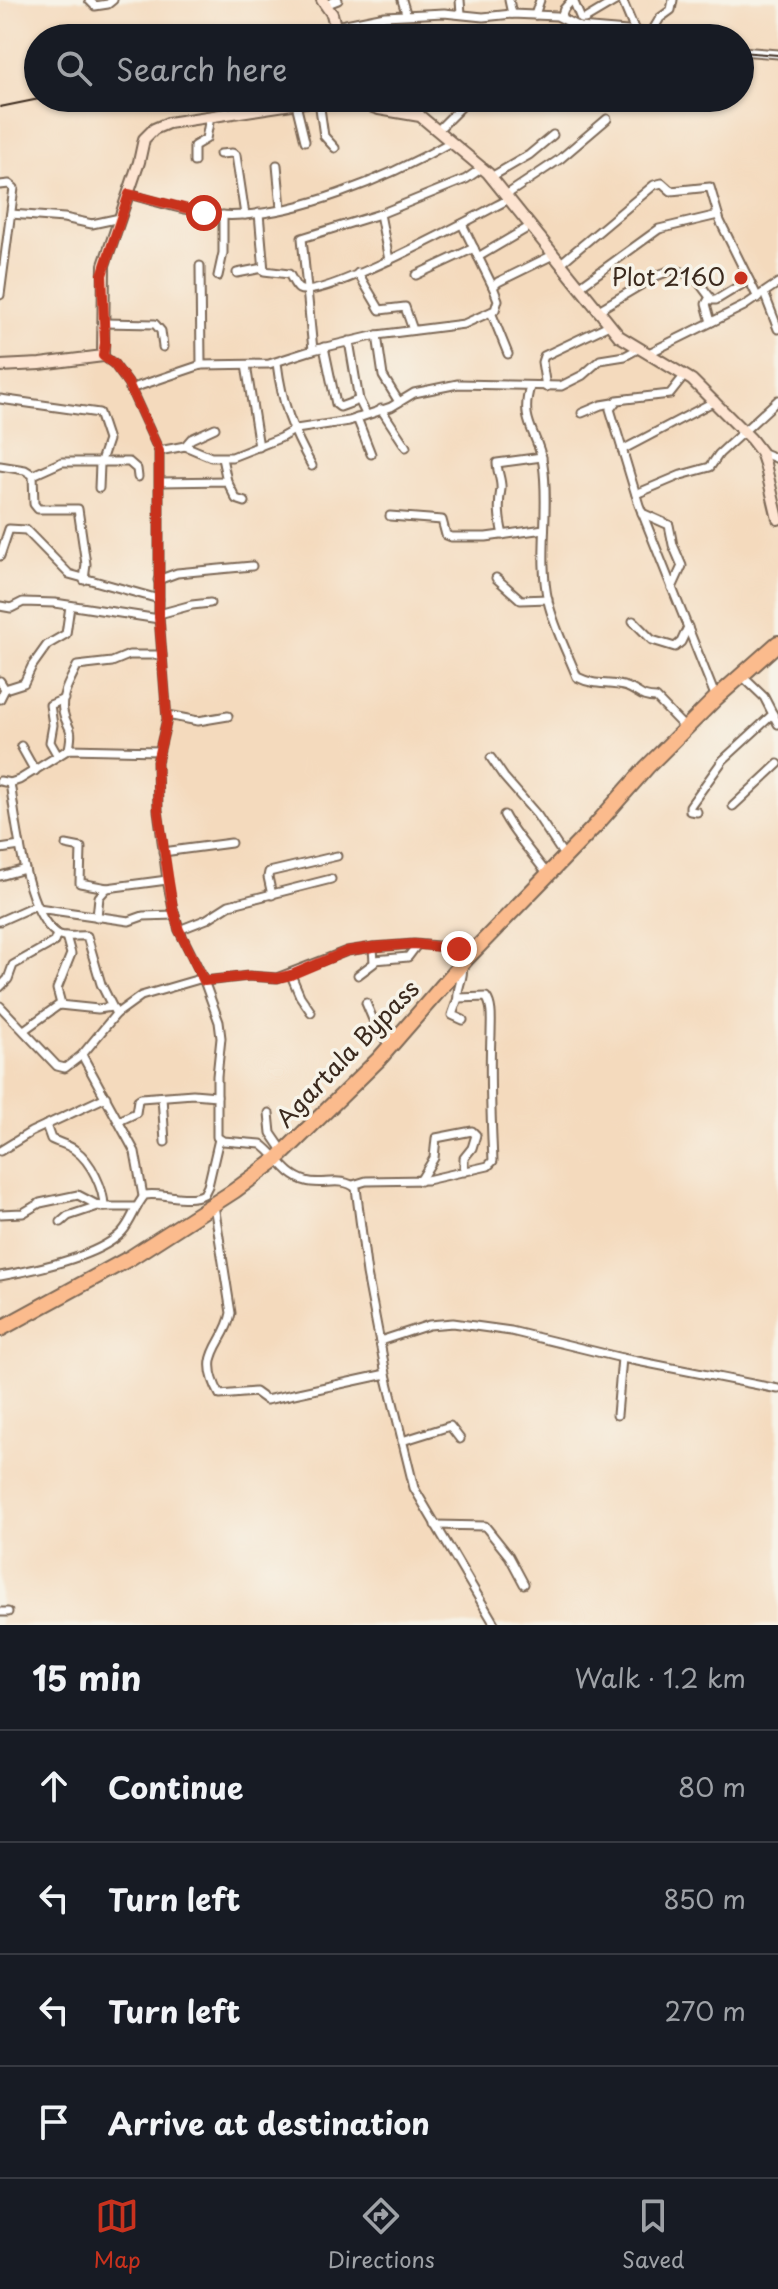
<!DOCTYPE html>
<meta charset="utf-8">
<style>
body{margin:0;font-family:"Playpen Sans",sans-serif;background:#242831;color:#f1f3f6}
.stop{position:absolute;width:24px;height:24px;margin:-18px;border:6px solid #c8321e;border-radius:50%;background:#fff}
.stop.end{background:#c8321e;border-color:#fff;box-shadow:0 2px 8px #0008}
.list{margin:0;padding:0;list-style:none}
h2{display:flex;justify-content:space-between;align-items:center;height:104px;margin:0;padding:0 32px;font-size:34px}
h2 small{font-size:26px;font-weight:400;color:#9ea1a6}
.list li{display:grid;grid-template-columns:52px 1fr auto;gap:24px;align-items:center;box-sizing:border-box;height:112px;padding:0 32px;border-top:2px solid #363941}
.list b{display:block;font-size:30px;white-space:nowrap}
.list em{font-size:26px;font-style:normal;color:#9ea1a6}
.icon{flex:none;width:44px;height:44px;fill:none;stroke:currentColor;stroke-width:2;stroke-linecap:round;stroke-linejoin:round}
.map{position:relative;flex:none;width:778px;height:1625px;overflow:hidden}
.search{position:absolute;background:#171b24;box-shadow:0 2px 6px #0004;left:24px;right:24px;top:24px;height:88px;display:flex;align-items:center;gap:20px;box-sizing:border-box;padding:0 28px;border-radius:44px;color:#9ea1a6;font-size:30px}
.sheet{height:552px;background:#171b24}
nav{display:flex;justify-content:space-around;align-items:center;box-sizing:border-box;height:112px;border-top:2px solid #363941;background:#171b24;font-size:22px;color:#9ea1a6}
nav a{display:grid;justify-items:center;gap:4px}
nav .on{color:#c8321e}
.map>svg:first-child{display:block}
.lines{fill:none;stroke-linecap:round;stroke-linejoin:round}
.street-casing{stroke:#7c6856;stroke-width:11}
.secondary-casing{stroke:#7c6856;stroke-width:14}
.highway-casing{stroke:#7c6856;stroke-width:18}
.street{stroke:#fff;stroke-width:7}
.secondary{stroke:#fde4d1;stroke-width:10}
.highway{stroke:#fbbb8d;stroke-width:14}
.rail{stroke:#3b2a1e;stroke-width:2}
.route{stroke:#c8321e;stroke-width:10}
.poi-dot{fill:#c8321e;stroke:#f7f3e8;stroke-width:3}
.labels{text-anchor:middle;stroke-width:7;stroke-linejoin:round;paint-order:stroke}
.poi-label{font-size:24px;fill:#3b2a1e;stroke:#f7f3e8;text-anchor:end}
.street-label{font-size:24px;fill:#3b2a1e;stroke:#f7f3e8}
</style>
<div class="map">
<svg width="778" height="1625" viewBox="0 0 778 1625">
<rect width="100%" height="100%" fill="#f7f3e8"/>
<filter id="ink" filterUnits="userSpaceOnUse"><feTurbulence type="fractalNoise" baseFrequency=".0125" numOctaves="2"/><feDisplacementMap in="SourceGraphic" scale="16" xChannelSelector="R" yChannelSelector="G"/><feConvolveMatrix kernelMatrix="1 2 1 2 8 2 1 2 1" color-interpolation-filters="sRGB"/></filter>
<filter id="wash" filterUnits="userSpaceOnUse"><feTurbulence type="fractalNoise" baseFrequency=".006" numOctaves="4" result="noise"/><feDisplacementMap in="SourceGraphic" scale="32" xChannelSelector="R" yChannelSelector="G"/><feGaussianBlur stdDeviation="1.8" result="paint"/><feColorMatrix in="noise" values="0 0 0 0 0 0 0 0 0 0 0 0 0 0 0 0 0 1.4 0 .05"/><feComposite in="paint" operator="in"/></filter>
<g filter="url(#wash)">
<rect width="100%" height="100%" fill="#f4dabd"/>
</g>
<g filter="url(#ink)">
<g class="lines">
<defs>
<g id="street">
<path d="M 89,0 L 95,6 L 108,4 L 113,0"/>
<path d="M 402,0 L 406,13"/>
<path d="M 460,0 L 461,14"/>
<path d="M 509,0 L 512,14"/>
<path d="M 573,0 L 581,19 L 585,19 L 617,0"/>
<path d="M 622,0 L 635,31"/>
<path d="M 325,5 L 338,0"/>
<path d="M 535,15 L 540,0"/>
<path d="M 561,17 L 564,9 L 572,0"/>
<path d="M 336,26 L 385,16 L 444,13 L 483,17 L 512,14 L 557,16 L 579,27 L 651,33 L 660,18 L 671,10 L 673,0"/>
<path d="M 653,31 L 674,38"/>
<path d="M 740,51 L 778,54"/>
<path d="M 411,98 L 419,107 L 420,116"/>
<path d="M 544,98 L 545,100"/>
<path d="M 319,101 L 324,136 L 335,148"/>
<path d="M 296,104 L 305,141"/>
<path d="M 439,129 L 470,98"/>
<path d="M 220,154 L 232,153 L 236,155 L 245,215"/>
<path d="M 194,162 L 194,146 L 206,139 L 210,117"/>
<path d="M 277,165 L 281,208"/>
<path d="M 491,177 L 529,155 L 553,135"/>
<path d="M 0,185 L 9,184 L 14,188 L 0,295"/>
<path d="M 129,194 C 158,202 188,212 219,215 C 291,220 389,177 451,142"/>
<path d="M 506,195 L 560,159 L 607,119"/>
<path d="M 259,213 L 264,271 L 289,274 C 292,278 295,287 299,289 C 320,302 482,213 509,199"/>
<path d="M 11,214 L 64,218 L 92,224 L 120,218"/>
<path d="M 380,214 L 389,260"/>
<path d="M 462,224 L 493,287"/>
<path d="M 478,257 L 529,227"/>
<path d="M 560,264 L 654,185 L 662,183 L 671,191 L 710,187 L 720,221 L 758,298"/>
<path d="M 200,266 L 201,365"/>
<path d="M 237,273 L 263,268"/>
<path d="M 358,273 L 380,310 L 405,307 L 413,330"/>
<path d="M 416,275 L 474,248"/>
<path d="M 218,276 L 223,253 L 223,215"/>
<path d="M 579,287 L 659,229 L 718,215"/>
<path d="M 764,293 L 778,329"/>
<path d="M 710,297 L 706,304 L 711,322"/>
<path d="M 597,311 L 656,276 L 672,270 L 682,272 L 697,280 L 712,300 L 716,300 L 749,280"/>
<path d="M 491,312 L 508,354"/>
<path d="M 104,323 L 155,324 L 161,331 L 163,347"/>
<path d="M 377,335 L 383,376 L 399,402"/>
<path d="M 349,341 L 359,400"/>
<path d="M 324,347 L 336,404 L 340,407 L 359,400 L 366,414"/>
<path d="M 313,350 L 302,238 L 380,214 L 466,179 L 482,168"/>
<path d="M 647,354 L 744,306 L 778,283"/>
<path d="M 103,356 L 114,364 L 128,383 L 159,451 L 159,617 L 167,719 L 157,762 L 158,810 L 167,880 L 173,909 L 179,930 L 203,978 L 219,1022 L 221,1038 L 217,1076 L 217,1137 L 223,1141 L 261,1144 C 277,1155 285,1175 306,1181 C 322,1186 342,1176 356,1188 L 367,1274 L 386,1374 L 414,1488 L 495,1625"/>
<path d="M 277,363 C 282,404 292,430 312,466"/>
<path d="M 246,365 L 259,447"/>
<path d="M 685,375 L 670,394 L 617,400 L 610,409 L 639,505 L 716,698"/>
<path d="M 530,387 C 519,423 538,432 543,464 C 550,509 538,556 548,601 C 554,627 567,652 577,677 C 597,687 608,681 627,687 C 640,692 640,698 656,698 L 685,728"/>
<path d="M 546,387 L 542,362 L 544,356 L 609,325"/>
<path d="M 130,389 L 201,365 L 269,364 L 313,350 L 377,335 L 464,324 L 495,310 L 498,300 L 493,287 L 498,282 L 553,255"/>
<path d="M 0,399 L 99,413 L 108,440 L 100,464 L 99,488"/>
<path d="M 381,409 L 406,447"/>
<path d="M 582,413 L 601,405 L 613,403"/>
<path d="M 357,418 L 371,454"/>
<path d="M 185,446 L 191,439 L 215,428"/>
<path d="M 622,450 L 715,401"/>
<path d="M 159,451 L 185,446 L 211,457 L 232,457 L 280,438 L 296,429 L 349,421 L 391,407 L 414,393 L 458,384 L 561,386 L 583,375 L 600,360 L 625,356 L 638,349"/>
<path d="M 761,452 L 778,459"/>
<path d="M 222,458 L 227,481"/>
<path d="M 0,466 L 25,470 L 33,475 L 34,504 L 38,509 L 78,509 L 86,564 L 84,580"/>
<path d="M 33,475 L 62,462 L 129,462 L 137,469 L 138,477"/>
<path d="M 160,482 L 227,481 L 236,499 L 245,502"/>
<path d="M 636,494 L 681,475 L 710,467 L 719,454 L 778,400"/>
<path d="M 642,513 L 669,525 L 673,545 L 682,566 L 672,588"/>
<path d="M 390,516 L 442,520 L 446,535 L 451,537 L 486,537 L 544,529"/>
<path d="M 503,535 C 499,518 498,506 501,489 C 502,481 497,471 497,463 L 542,457"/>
<path d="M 0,556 L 9,529 L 26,530 L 69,574 L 159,599"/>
<path d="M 496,578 L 521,600 L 548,599"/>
<path d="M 158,580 L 177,573 L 252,566"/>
<path d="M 0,606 L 11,608 L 23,602 L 55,603 L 159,619"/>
<path d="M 159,614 L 192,605 L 210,603"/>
<path d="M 633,621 L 652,640 L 675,647 L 681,642 L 688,627"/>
<path d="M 741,675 L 764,697 L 778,724"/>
<path d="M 0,681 L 5,689 L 0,699"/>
<path d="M 5,689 L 24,683 L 32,666 L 47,645 L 66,634 L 70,606"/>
<path d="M 167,715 L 198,721 L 228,716"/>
<path d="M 21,746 L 35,771"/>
<path d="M 69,749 C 74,723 67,731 63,711 C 60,696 71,679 77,666 L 112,662 L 129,655 L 162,655"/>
<path d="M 58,756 L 50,742 L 53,725 L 50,705 L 64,699"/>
<path d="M 491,758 L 504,777 L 537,815 L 565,857"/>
<path d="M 0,781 L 10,783 L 19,780 L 69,749 L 159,751"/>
<path d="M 10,783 C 16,819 25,912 56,933 C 64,939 77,935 87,936 L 101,984 L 116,1014"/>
<path d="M 733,806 L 778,764"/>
<path d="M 697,812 L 690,811 L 690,806 L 723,760 L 773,714"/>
<path d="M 504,815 C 516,837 533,854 547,874"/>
<path d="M 66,845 L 81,848 L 80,883 L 107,888"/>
<path d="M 0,849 L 20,846"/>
<path d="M 163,852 L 231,843"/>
<path d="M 0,876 L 25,869"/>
<path d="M 272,895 L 268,877 L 269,872 L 337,856"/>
<path d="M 38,908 L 129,921 L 143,916 L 175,915"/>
<path d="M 97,917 L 99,897 L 107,888 L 167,880"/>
<path d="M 0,921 L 36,905"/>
<path d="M 179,930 L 207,919 L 229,905 L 331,879"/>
<path d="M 375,960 L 408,957 L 417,945"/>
<path d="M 291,975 L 300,996 L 311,1012"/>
<path d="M 358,975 L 374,963 L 373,947"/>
<path d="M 204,981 L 249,976 L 277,978 L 347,951 L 373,947 L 414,944 L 450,947 L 470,952"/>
<path d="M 0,987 L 8,979 L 13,965 L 54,942 L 57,934"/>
<path d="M 458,998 L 452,1015 L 463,1020"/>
<path d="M 366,1003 L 374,1022 L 390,1047"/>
<path d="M 61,1004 L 57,989 L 71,954 L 66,936"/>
<path d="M 0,1006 L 57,1066 L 65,1068 L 82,1055 L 116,1014 L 141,996 L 203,978"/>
<path d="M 24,1030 L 59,1005 L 98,1009 L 112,1007"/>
<path d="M 82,1055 L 135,1152 L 143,1196"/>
<path d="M 162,1097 L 165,1142"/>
<path d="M 269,1113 L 271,1133 L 284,1152"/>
<path d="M 119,1121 L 136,1113 L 138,1100 L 141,1098 L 193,1094 L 217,1096"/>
<path d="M 46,1125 L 51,1139 C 59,1143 69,1145 75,1150 C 91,1161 104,1189 104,1207"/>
<path d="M 0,1151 L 31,1132 L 106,1097"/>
<path d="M 420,1181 L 434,1158 L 436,1138 L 472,1131 L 476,1135 L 472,1148 L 464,1158 L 464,1172"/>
<path d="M 353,1185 L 366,1181 L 427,1180 L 488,1166 L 493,1161 C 491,1117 489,1078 491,1034 C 491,1022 493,1006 486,997 L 458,998 C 456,986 466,977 461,964"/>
<path d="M 214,1205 L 231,1313 C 225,1346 196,1352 220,1395 L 255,1392 L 266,1400 L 386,1374"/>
<path d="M 0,1214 L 23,1213 L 40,1203 L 78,1195 L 101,1207 L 137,1207"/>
<path d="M 61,1222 L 68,1216 L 98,1206"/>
<path d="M 0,1276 C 34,1270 99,1257 122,1232 C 132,1221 135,1206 145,1195 C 163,1192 187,1203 204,1194 L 208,1186 L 219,1139"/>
<path d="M 380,1341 L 429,1325 L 453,1323 L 511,1331 L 622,1358 L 778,1389"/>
<path d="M 617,1415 L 622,1358"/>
<path d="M 402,1441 L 450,1426 L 460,1439"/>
<path d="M 435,1525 L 485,1526 L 509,1556 L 524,1584"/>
<path d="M 0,1612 L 8,1612"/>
</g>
<g id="secondary">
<path d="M 322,0 L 332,14 L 338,38"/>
<path d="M 331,98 L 355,99"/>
<path d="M 355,98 L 361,103 L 379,109 L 420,116 L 488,173 L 619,336 L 692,380 L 751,439 L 761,452 L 765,464 L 778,519"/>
<path d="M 0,366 L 40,364 L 103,356 L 104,265 L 139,162 L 144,139 L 154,129 L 168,123 L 331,98"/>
</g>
<path id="highway" d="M 0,1329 L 130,1258 L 234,1191 L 276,1160 L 379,1059 L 466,959 L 595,826 L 647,767 L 716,698 L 778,643"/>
</defs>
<use href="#street" class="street-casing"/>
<use href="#secondary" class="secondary-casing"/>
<use href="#highway" class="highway-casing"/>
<use href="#street" class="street"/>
<use href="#secondary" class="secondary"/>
<use href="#highway" class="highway"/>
<g class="rail">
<path d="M 351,38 C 424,25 498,32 572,38"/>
<path d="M 740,52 L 778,55"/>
<path d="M 0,107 L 44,98"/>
</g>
</g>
</g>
<g class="lines" filter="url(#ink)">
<path class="route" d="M 204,213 L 129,194 L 102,275 L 105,343 L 103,356 L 114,364 L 128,383 L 159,451 L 159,617 L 167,719 L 157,762 L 158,810 L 173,909 L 179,930 L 204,981 L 249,976 L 277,978 L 291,975 L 347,951 L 373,947 L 414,944 L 459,949"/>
</g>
<circle class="poi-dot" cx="741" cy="278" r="8"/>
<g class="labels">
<g class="poi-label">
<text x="725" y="286">Plot 2160</text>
</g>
<g class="street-label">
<text transform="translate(348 1054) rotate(-46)" y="8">Agartala Bypass</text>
</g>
</g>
</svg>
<div class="stop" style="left:204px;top:213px"></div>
<div class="stop end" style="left:459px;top:949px"></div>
<div class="search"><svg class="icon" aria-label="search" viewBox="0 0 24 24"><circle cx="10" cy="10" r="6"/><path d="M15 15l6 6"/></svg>Search here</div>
</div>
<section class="sheet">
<h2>15 min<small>Walk · 1.2 km</small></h2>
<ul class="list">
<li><svg class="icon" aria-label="ahead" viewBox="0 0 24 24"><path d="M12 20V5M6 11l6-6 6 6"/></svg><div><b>Continue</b></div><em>80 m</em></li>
<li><svg class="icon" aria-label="left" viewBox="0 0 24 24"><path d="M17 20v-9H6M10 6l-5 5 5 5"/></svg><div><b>Turn left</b></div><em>850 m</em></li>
<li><svg class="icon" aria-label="left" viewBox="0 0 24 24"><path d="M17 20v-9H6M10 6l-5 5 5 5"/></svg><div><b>Turn left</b></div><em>270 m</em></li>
<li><svg class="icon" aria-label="arrive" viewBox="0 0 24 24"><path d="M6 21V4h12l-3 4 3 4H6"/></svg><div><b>Arrive at destination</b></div></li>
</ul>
</section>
<nav>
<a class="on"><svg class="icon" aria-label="map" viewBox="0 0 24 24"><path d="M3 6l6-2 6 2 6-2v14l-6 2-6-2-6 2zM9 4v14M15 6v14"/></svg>Map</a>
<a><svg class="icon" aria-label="directions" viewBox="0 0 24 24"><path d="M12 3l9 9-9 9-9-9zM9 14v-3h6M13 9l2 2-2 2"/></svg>Directions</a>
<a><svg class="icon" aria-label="saved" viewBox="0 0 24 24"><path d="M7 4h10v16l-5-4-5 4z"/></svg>Saved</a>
</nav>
